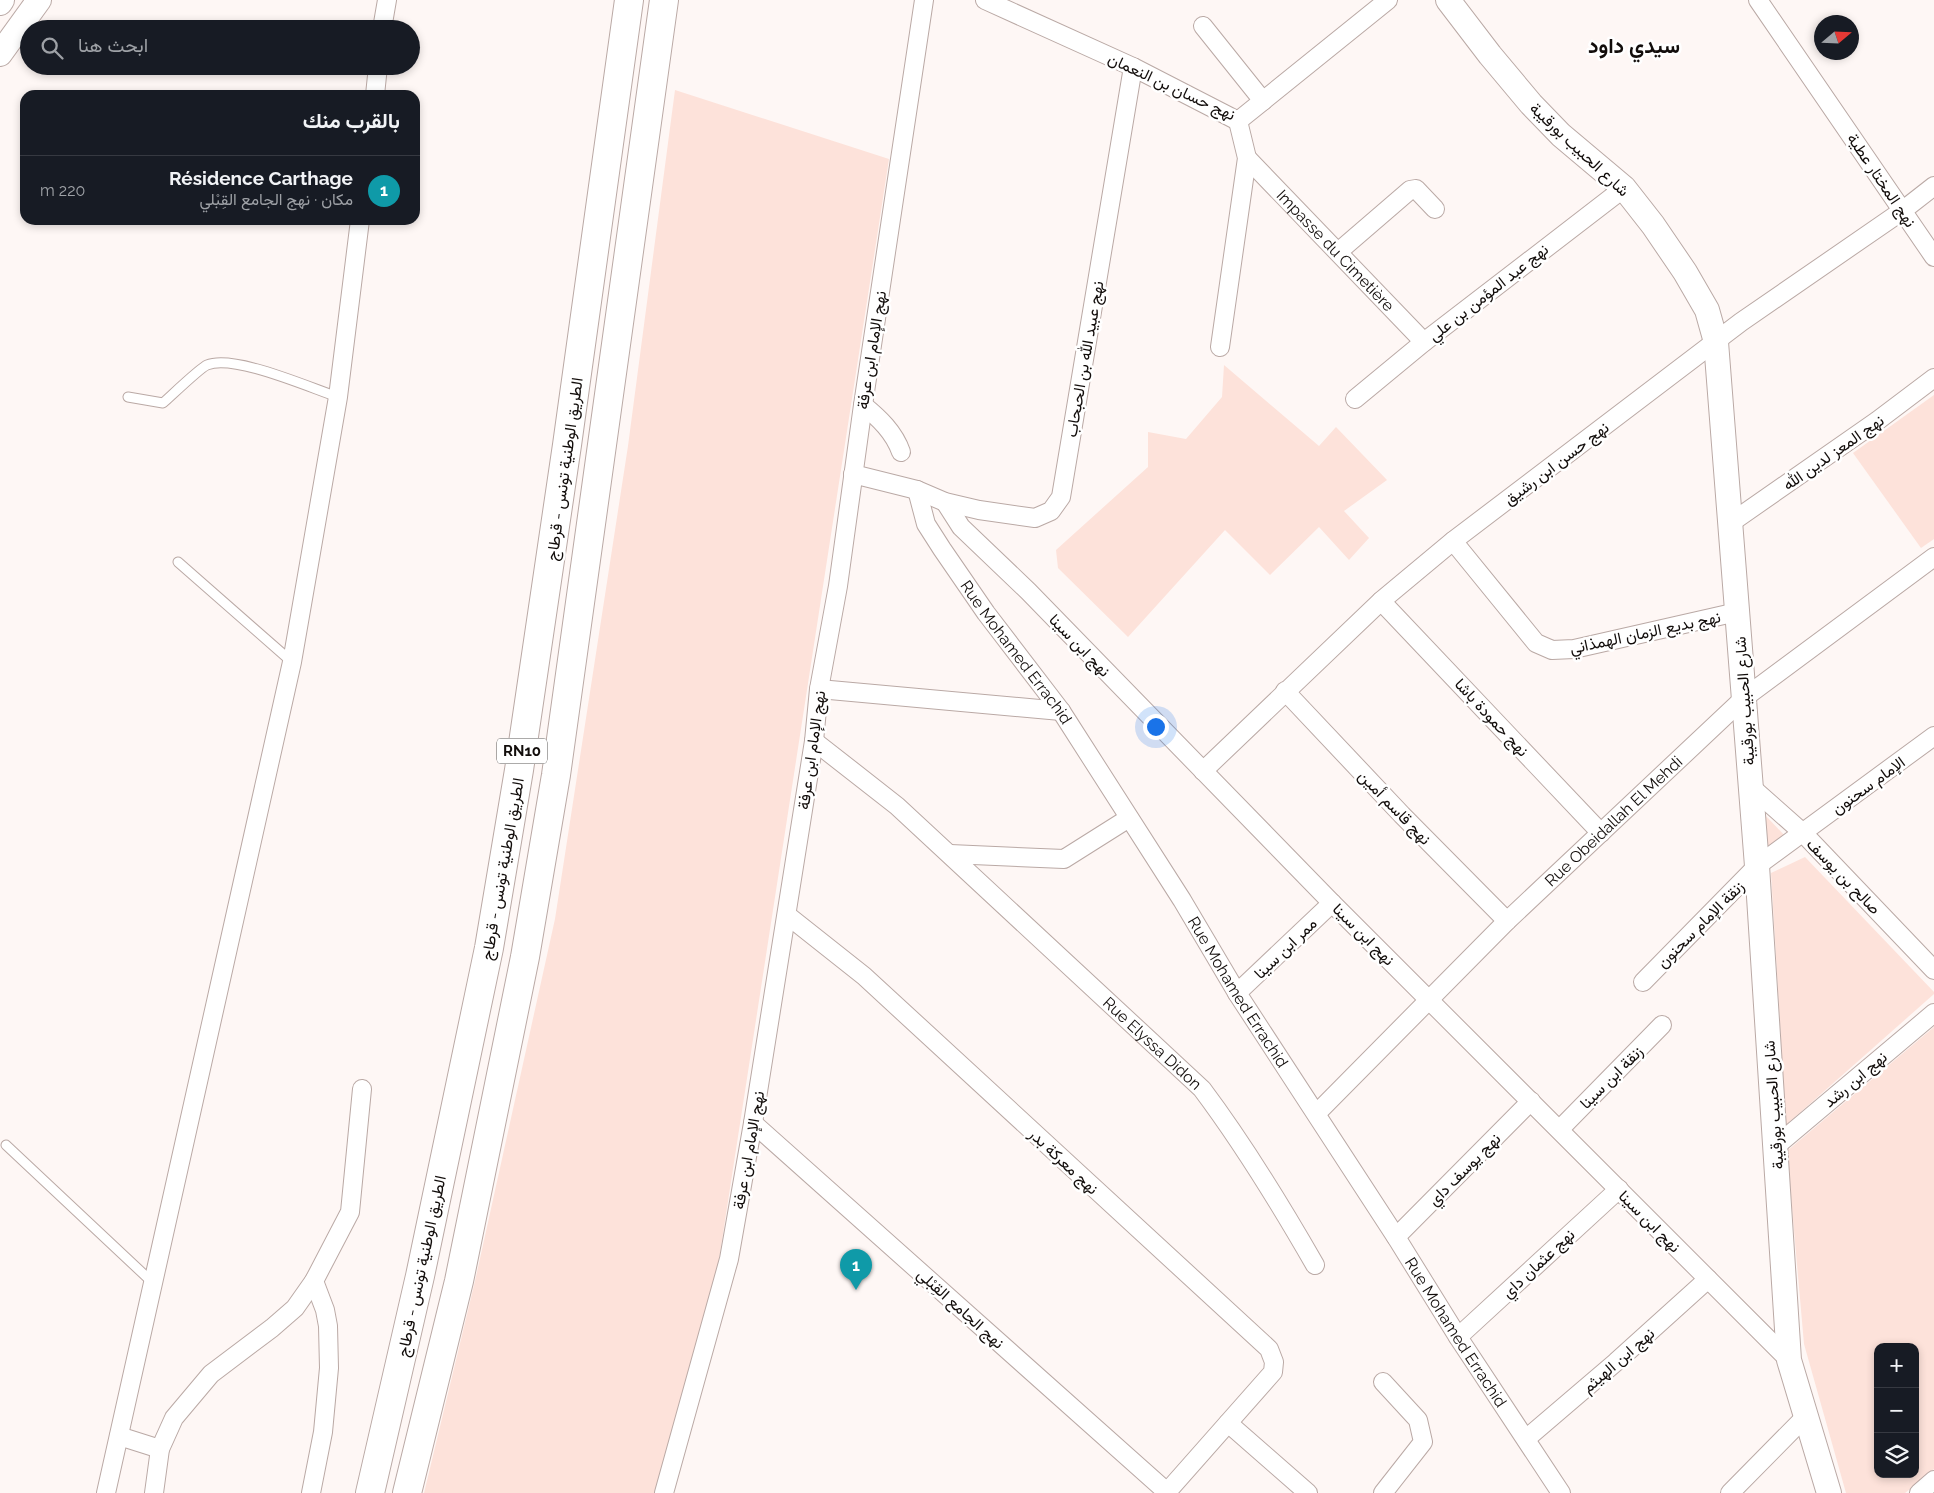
<!DOCTYPE html>
<html lang="ar">
<meta charset="utf-8">
<style>
body{margin:0;font-family:Raleway,Vazirmatn,sans-serif;background:#20242c;color:#f1f3f6;direction:rtl}
.controls{position:absolute;right:15px;bottom:15px;display:grid;overflow:hidden;border-radius:10px;box-shadow:0 2px 8px #0003}
.controls button{width:45px;height:45px;display:grid;place-items:center;padding:0;border:0;border-bottom:1px solid #363941;background:#171b24;color:#f1f3f6;font:25px sans-serif}
.compass{position:absolute;left:1814px;top:15px;width:45px;height:45px;border-radius:50%;background:#171b24;box-shadow:0 2px 8px #0003;rotate:71deg}
.you{position:absolute;left:1155px;top:726px;width:18px;height:18px;margin:-12px;border:4px solid #fff;border-radius:50%;background:#1a73e8;box-shadow:0 0 0 8px #1a73e833}
.badge{display:grid;place-items:center;width:32px;height:32px;border-radius:50%;background:#d1a398;color:#fff;font-size:16px;font-weight:700}
.pin{position:absolute;translate:-50% -41px;filter:drop-shadow(0 1px 2px #0008)}
.pin::after{content:'';position:absolute;top:26px;width:18px;height:15px;background:inherit;clip-path:polygon(0 0,100% 0,50% 100%)}
.list{margin:0;padding:0;list-style:none}
h2{display:flex;justify-content:space-between;align-items:center;height:65px;margin:0;padding:0 20px;font-size:21px}
h2 small{font-size:16px;font-weight:400;color:#9ea1a6}
.list li{display:grid;grid-template-columns:32px 1fr auto;gap:15px;align-items:center;box-sizing:border-box;height:70px;padding:0 20px;border-top:1px solid #363941}
.list b{display:block;font-size:19px;white-space:nowrap}
.list p{margin:0;font-size:16px;white-space:nowrap;color:#9ea1a6}
.list em{font-size:16px;font-style:normal;color:#9ea1a6}
.icon{flex:none;width:28px;height:28px;fill:none;stroke:currentColor;stroke-width:2;stroke-linecap:round;stroke-linejoin:round}
.map{position:relative;flex:none;width:1934px;height:1493px;overflow:hidden;direction:ltr}
.search{position:absolute;background:#171b24;box-shadow:0 2px 8px #0003;left:20px;top:20px;width:400px;height:55px;display:flex;align-items:center;gap:12px;box-sizing:border-box;padding:0 18px;border-radius:28px;color:#9ea1a6;font-size:19px}
.panel{position:absolute;background:#171b24;box-shadow:0 2px 8px #0003;left:20px;top:90px;width:400px;height:135px;border-radius:15px;direction:rtl}
.map>svg:first-child{display:block}
.green{fill:#fde2da;fill-rule:evenodd}
.lines{fill:none;stroke-linecap:round;stroke-linejoin:round}
.lane-casing{stroke:#baa9a5;stroke-width:11}
.street-casing{stroke:#baa9a5;stroke-width:20}
.secondary-casing{stroke:#baa9a5;stroke-width:26}
.highway-casing{stroke:#baa9a5;stroke-width:30}
.lane{stroke:#fff;stroke-width:9}
.street{stroke:#fff;stroke-width:18}
.secondary{stroke:#fff;stroke-width:24}
.highway{stroke:#fff;stroke-width:28}
.labels{text-anchor:middle;stroke-width:5;stroke-linejoin:round;paint-order:stroke}
.shield{fill:#fff;stroke:#595654;stroke-width:1}
.shield-label{font-size:15px;font-weight:bold;fill:#120d0b}
.street-label{font-size:16px;fill:#120d0b;stroke:#fff}
.district-label{font-size:21px;font-weight:bold;fill:#120d0b;stroke:#fff}
</style>
<div class="map">
<svg width="1934" height="1493" viewBox="0 0 1934 1493">
<rect width="100%" height="100%" fill="#fef7f5"/>
<g class="green">
<path d="M 675,90 L 889,159 L 718,1266 L 660,1493 L 424,1493 L 475,1281 L 555,919 L 628,446 Z"/>
<path d="M 1224,365 L 1319,446 L 1336,427 L 1387,480 L 1344,511 L 1369,538 L 1349,560 L 1319,527 L 1270,575 L 1225,530 L 1128,637 L 1058,568 L 1056,550 L 1148,467 L 1148,432 L 1186,439 L 1222,397 Z"/>
<path d="M 1934,395 L 1934,539 L 1921,548 L 1853,453 Z"/>
<path d="M 1765,815 L 1786,837 L 1767,848 Z"/>
<path d="M 1805,857 L 1934,992 L 1934,994 L 1786,1125 L 1771,873 Z"/>
<path d="M 1934,1027 L 1934,1469 L 1905,1493 L 1846,1493 L 1804,1344 L 1787,1151 ZM 1878,1347 L 1915,1347 L 1915,1474 L 1878,1474 Z"/>
</g>
<g class="lines">
<defs>
<g id="lane">
<path d="M 128,397 L 163,403 C 172,395 200,368 207,365 C 234,354 308,387 338,397"/>
<path d="M 178,562 L 292,662"/>
<path d="M 6,1145 L 152,1282"/>
</g>
<g id="street">
<path d="M 985,0 L 1133,67 L 1238,121 L 1388,0"/>
<path d="M 1758,0 L 1934,257"/>
<path d="M 1203,26 L 1263,101"/>
<path d="M 382,29 L 387,0"/>
<path d="M 375,95 L 378,66"/>
<path id="s1" d="M 1247,158 L 1424,342"/>
<path d="M 1338,252 L 1410,190 L 1416,189 L 1435,209"/>
<path d="M 1220,347 L 1247,158 L 1238,121"/>
<path d="M 1355,399 L 1424,342 L 1624,188"/>
<path d="M 863,405 C 879,418 894,432 901,452"/>
<path d="M 853,474 L 917,490 L 945,502 L 979,510 L 1035,518 L 1051,511 L 1061,497 L 1133,67"/>
<path id="s2" d="M 917,490 L 926,524 L 942,549 L 986,613 L 1061,711 L 1182,900 L 1237,993 L 1396,1237 L 1458,1337 L 1561,1493"/>
<path d="M 945,502 L 961,527 L 1028,591 L 1332,903 L 1789,1360"/>
<path d="M 1729,524 L 1877,421 L 1934,378"/>
<path d="M 1453,541 L 1536,643 L 1552,650 L 1574,649 L 1737,612"/>
<path d="M 1381,601 L 1601,833"/>
<path d="M 819,689 L 1061,711"/>
<path d="M 1285,691 L 1402,815 L 1507,921"/>
<path id="s3" d="M 814,741 L 897,806 L 1202,1089 C 1244,1145 1280,1204 1315,1265"/>
<path d="M 1203,771 L 1381,601 L 1453,541 L 1741,322 L 1902,211 L 1934,186"/>
<path d="M 1750,786 L 1803,833 L 1934,970"/>
<path d="M 950,854 L 1064,859 L 1129,818"/>
<path d="M 787,915 L 864,976 L 1269,1349 L 1274,1362 L 1273,1372 L 1167,1492"/>
<path d="M 1643,982 L 1757,866 L 1934,736"/>
<path d="M 1237,993 L 1332,903"/>
<path id="s4" d="M 1317,1113 L 1507,921 L 1744,698 L 1934,557"/>
<path d="M 753,1123 L 1168,1493"/>
<path d="M 1560,1129 L 1662,1025"/>
<path d="M 1776,1146 L 1934,1013"/>
<path d="M 1396,1237 L 1531,1101"/>
<path d="M 1458,1337 L 1619,1189"/>
<path d="M 1228,1423 L 1308,1493"/>
<path d="M 119,1436 L 160,1449"/>
<path d="M 1526,1439 L 1616,1362 L 1708,1279"/>
<path d="M 106,1493 L 292,662 L 338,397 L 360,220"/>
<path d="M 154,1493 L 160,1449 L 174,1418 L 211,1374 L 272,1328 L 295,1308 L 314,1281 L 350,1212 L 362,1089"/>
<path d="M 311,1493 L 323,1432 L 329,1368 L 328,1326 L 325,1310 L 314,1281"/>
<path d="M 664,1493 L 729,1259 L 753,1123 L 814,741 L 819,689 L 838,586 L 863,405 L 924,0"/>
<path d="M 1383,1493 L 1423,1442 L 1418,1420 L 1383,1382"/>
<path d="M 1730,1493 L 1806,1416"/>
<path d="M 1919,1493 L 1934,1480"/>
</g>
<g id="secondary">
<path d="M 1448,0 L 1490,55 L 1531,104 L 1561,135 L 1624,188 L 1653,225 L 1685,272 L 1707,310 L 1716,342 L 1757,866 L 1789,1360 L 1829,1493"/>
<path d="M 0,3 L 2,0"/>
<path d="M 0,54 L 39,0"/>
</g>
<g id="highway">
<path d="M 370,1493 L 420,1276 L 489,948 L 519,770 L 567,445 L 629,0"/>
<path d="M 407,1493 L 459,1281 L 525,957 L 556,775 L 664,0"/>
</g>
</defs>
<use href="#lane" class="lane-casing"/>
<use href="#street" class="street-casing"/>
<use href="#secondary" class="secondary-casing"/>
<use href="#highway" class="highway-casing"/>
<use href="#lane" class="lane"/>
<use href="#street" class="street"/>
<use href="#secondary" class="secondary"/>
<use href="#highway" class="highway"/>
</g>
<g class="labels">
<rect class="shield" x="497" y="738.5" width="50" height="25" rx="4"/>
<g class="shield-label">
<text x="522" y="756">RN10</text>
</g>
<g class="street-label">
<text transform="translate(1172 86) rotate(25)" y="6">نهج حسان بن النعمان</text>
<text transform="translate(1580 149) rotate(43)" y="6">شارع الحبيب بورقيبة</text>
<text transform="translate(1882 180) rotate(56)" y="6">نهج المختار عطية</text>
<text dy="6" stroke="none"><textPath href="#s1" startOffset="128">Impasse du Cimetière</textPath></text>
<text transform="translate(1488 292) rotate(-38)" y="6">نهج عبد المؤمن بن علي</text>
<text transform="translate(871 350) rotate(-81)" y="6">نهج الإمام ابن عرفة</text>
<text transform="translate(1084 359) rotate(-80)" y="6">نهج عبيد الله بن الحبحاب</text>
<text transform="translate(1833 452) rotate(-35)" y="6">نهج المعز لدين الله</text>
<text transform="translate(1556 463) rotate(-37)" y="6">نهج حسن ابن رشيق</text>
<text transform="translate(564 469) rotate(-82)" y="6">الطريق الوطنية تونس - قرطاج</text>
<text transform="translate(1645 632) rotate(-12)" y="6">نهج بديع الزمان الهمذاني</text>
<text transform="translate(1080 645) rotate(46)" y="6">نهج ابن سينا</text>
<text dy="6" stroke="none"><textPath href="#s2" startOffset="192">Rue Mohamed Errachid</textPath></text>
<text transform="translate(1744 701) rotate(-94)" y="6">شارع الحبيب بورقيبة</text>
<text transform="translate(1492 717) rotate(47)" y="6">نهج حمودة باشا</text>
<text transform="translate(811 750) rotate(-82)" y="6">نهج الإمام ابن عرفة</text>
<text transform="translate(1868 785) rotate(-36)" y="6">الإمام سحنون</text>
<text transform="translate(1395 807) rotate(46)" y="6">نهج قاسم أمين</text>
<text dy="6" stroke="none"><textPath href="#s4" startOffset="416">Rue Obeidallah El Mehdi</textPath></text>
<text transform="translate(502 869) rotate(-80)" y="6">الطريق الوطنية تونس - قرطاج</text>
<text transform="translate(1844 876) rotate(46)" y="6">صالح بن يوسف</text>
<text transform="translate(1700 924) rotate(-45)" y="6">زنقة الإمام سحنون</text>
<text transform="translate(1364 934) rotate(45)" y="6">نهج ابن سينا</text>
<text transform="translate(1285 948) rotate(-44)" y="6">ممر ابن سينا</text>
<text dy="6" stroke="none"><textPath href="#s2" startOffset="598">Rue Mohamed Errachid</textPath></text>
<text dy="6" stroke="none"><textPath href="#s3" startOffset="454">Rue Elyssa Didon</textPath></text>
<text transform="translate(1611 1077) rotate(-45)" y="6">زنقة ابن سينا</text>
<text transform="translate(1855 1079) rotate(-40)" y="6">نهج ابن رشد</text>
<text transform="translate(1773 1105) rotate(-94)" y="6">شارع الحبيب بورقيبة</text>
<text transform="translate(748 1150) rotate(-80)" y="6">نهج الإمام ابن عرفة</text>
<text transform="translate(1064 1161) rotate(43)" y="6">نهج معركة بدر</text>
<text transform="translate(1464 1169) rotate(-45)" y="6">نهج يوسف داي</text>
<text transform="translate(1650 1221) rotate(45)" y="6">نهج ابن سينا</text>
<text transform="translate(1538 1263) rotate(-43)" y="6">نهج عثمان داي</text>
<text transform="translate(421 1266) rotate(-78)" y="6">الطريق الوطنية تونس - قرطاج</text>
<text transform="translate(961 1308) rotate(42)" y="6">نهج الجامع القِبْلي</text>
<text dy="6" stroke="none"><textPath href="#s2" startOffset="1002">Rue Mohamed Errachid</textPath></text>
<text transform="translate(1618 1360) rotate(-41)" y="6">نهج ابن الهيثم</text>
</g>
<g class="district-label">
<text x="1634" y="53">سيدي داود</text>
</g>
</g>
</svg>
<div class="controls">
<button>+</button>
<button>−</button>
<button><svg class="icon" aria-label="layers" viewBox="0 0 24 24"><path d="M12 4l9 5-9 5-9-5zM3 14l9 5 9-5"/></svg></button>
</div>
<svg class="compass" viewBox="-18 -18 36 36"><path d="M0-13l5 13h-10z" fill="#e53935"/><path d="M0 13l5-13h-10z" fill="#9ea1a6"/></svg>
<div class="you"></div>
<div class="pin badge" style="left:856px;top:1290px;background:#0f9aa8">1</div>
<div class="search"><svg class="icon" aria-label="search" viewBox="0 0 24 24"><circle cx="10" cy="10" r="6"/><path d="M15 15l6 6"/></svg>ابحث هنا</div>
<section class="panel">
<h2>بالقرب منك<small></small></h2>
<ul class="list">
<li><span class="badge" style="background:#0f9aa8">1</span><div><b>Résidence Carthage</b><p>مكان · نهج الجامع القِبْلي</p></div><em>220 m</em></li>
</ul>
</section>
</div>
